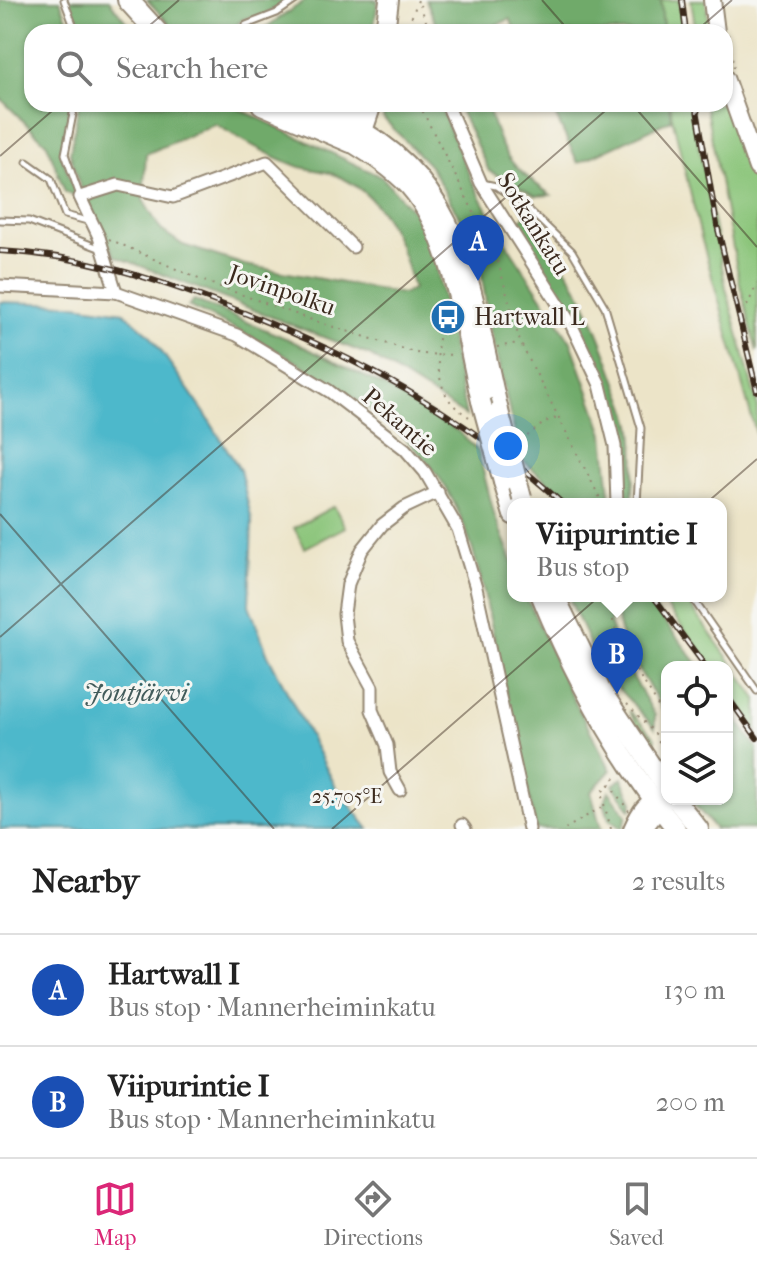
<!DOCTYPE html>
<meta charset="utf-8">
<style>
body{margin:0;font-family:"IM FELL French Canon",serif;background:#f2f2f2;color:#222}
.controls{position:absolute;right:24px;bottom:24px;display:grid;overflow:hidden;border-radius:16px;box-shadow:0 2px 6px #0004}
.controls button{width:72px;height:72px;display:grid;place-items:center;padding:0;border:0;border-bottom:2px solid #e0e0e0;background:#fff;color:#222;font:40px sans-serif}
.you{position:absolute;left:508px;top:446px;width:28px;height:28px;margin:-20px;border:6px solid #fff;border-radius:50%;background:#1a73e8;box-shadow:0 0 0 12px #1a73e833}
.badge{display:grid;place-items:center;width:52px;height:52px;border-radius:50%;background:#db2777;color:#fff;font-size:26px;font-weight:700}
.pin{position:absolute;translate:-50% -66px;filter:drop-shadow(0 2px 4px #0008)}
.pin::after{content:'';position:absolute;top:42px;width:28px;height:24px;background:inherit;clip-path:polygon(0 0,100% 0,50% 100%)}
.popup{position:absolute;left:507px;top:498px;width:220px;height:104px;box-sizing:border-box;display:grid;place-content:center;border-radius:16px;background:#fff;filter:drop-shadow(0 2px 6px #0005);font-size:26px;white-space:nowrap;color:#767676}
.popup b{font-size:30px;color:#222}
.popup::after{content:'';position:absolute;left:50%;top:100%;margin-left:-16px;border:16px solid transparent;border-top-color:#fff}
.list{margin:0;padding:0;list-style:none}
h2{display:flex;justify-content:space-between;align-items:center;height:104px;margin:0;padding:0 32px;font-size:34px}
h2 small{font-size:26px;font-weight:400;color:#767676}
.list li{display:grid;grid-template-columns:52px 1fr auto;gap:24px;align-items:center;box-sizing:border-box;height:112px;padding:0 32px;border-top:2px solid #e0e0e0}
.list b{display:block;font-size:30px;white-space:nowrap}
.list p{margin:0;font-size:26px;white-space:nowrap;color:#767676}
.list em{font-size:26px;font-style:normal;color:#767676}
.icon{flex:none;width:44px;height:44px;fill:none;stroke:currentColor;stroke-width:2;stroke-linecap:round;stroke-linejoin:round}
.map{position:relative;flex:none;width:757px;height:829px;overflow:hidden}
.search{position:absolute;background:#fff;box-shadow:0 2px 6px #0004;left:24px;right:24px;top:24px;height:88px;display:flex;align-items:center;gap:20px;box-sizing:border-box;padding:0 28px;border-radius:24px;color:#767676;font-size:30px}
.sheet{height:328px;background:#fff}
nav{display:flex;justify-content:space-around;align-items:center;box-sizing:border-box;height:112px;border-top:2px solid #e0e0e0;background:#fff;font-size:22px;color:#767676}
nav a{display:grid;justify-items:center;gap:4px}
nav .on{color:#db2777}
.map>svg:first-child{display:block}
.green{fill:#8bc57a;stroke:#63784c;stroke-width:2}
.forest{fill:#70aa6a;stroke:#566a44;stroke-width:2;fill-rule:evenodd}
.water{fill:#4eb8cb;stroke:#447174;stroke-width:2}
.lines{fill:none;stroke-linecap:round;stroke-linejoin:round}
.lane-casing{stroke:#948773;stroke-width:9}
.street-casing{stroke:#948773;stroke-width:15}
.secondary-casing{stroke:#948773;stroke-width:20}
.primary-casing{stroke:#948773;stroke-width:22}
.highway-casing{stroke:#948773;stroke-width:24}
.path{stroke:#948773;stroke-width:2;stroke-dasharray:2 6;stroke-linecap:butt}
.lane{stroke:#fff;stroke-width:5}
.street{stroke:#fff;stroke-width:11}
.secondary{stroke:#fff;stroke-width:16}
.primary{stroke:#fff;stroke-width:18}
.highway{stroke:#fff;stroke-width:20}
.rail-casing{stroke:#3b2a1e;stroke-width:6}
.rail{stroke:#f6f6f2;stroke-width:3;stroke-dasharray:9;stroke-linecap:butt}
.primary-bridge-casing{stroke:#948773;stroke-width:22;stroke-linecap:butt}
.primary-bridge{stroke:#fff;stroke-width:18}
.ticks{fill:none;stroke:#3b2a1e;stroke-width:2;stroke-opacity:0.45}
.labels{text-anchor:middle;stroke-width:6;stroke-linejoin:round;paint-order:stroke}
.street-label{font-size:24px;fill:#3b2a1e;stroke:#f6f6f2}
.poi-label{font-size:24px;fill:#3b2a1e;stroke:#f6f6f2;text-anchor:start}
.water-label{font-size:26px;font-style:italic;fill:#425c5b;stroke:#f6f6f2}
.ticks-label{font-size:20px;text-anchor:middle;fill:#3b2a1e;stroke:#f6f6f2;stroke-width:6;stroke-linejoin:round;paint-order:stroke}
</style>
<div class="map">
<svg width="757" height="829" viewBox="0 0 757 829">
<rect width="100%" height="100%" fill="#f6f6f2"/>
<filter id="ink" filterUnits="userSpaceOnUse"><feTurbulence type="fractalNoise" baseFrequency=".0125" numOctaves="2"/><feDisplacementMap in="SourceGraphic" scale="16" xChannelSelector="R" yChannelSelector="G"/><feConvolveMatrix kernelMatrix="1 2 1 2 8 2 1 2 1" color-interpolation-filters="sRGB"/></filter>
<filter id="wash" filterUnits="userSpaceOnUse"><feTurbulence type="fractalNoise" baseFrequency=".006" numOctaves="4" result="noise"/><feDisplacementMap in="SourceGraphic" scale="32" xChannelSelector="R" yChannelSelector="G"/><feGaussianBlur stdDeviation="1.8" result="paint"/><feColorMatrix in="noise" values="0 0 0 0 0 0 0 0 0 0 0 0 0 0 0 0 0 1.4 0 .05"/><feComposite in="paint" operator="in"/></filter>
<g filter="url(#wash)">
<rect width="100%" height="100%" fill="#ece4c8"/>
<g class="green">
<path d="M 661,0 L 679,0 L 682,32 L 663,32 Z"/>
<path d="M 691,0 L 706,0 L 709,32 L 696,32 Z"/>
<path d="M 669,104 L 691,104 L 726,288 L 757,404 L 757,437 L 701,237 Z"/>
<path d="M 705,104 L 725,104 L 757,188 L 757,352 L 740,284 Z"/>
<path d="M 334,506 L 345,527 L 305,548 L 294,528 Z"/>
<path d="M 659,596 L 685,598 L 757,699 L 757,731 L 727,688 L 727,667 L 712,667 Z"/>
<path d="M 629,711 L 654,736 L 656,740 L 649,748 Z"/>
</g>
<g class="forest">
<path d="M 0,0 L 60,0 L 72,32 L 32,32 L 32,104 L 71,104 L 61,153 L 77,198 L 65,192 L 47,144 L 0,98 Z"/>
<path d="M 67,0 L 109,0 L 134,32 L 79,32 Z"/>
<path d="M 147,0 L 290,0 L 257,19 C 246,15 240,20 235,28 L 238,32 L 177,32 Z"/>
<path d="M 306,0 L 378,0 L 373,32 L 259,32 Z"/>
<path d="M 426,0 L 661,0 L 663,32 L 516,32 L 510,19 L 480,32 L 435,32 L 435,22 Z"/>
<path d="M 79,104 L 229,104 L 382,177 L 421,220 L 433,249 L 466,416 L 369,355 L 115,256 L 82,192 L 70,153 ZM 215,124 C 242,140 268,155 297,166 C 308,170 321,170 333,174 C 382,192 402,243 413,289 L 403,294 L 245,265 L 183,245 L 161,230 L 143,200 L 146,154 Z"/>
<path d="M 385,104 L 439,104 L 471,179 L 503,238 L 571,342 L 604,434 L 611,504 L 573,504 L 521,459 L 490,329 L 481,270 L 468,232 L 430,166 L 383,118 Z"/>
<path d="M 457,104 L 487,104 C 502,155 507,164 551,195 L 536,196 L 489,171 Z"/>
<path d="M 550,104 L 669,104 L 671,120 L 578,163 Z"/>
<path d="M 525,215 C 573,268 591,310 615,377 C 621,394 630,412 633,430 C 636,455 634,479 632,504 L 624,504 C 625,384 579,322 515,226 Z"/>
<path d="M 194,300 L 288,339 L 384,386 L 459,432 L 478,451 L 495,517 L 513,563 L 513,596 L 526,596 L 569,691 L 611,770 L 591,792 L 601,829 L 536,829 C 523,770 510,711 497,651 C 484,594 474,530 441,480 C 390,405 269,344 188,306 Z"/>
<path d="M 568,596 L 605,596 L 615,646 L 655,715 L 655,728 L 601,670 Z"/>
<path d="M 616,596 L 645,596 L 700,667 L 667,667 L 667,718 C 648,677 612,644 616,596 Z"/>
<path d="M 727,706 L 757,748 L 757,829 L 715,829 L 690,799 L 727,799 Z"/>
<path d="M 622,778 L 633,802 L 631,810 L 613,785 Z"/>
<path d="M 609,791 L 627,816 L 622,829 L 609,819 L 604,802 Z"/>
</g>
<path class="water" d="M 0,302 L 69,304 L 124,312 L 149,334 L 204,412 L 240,470 L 252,521 L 249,605 L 268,655 L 336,787 L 369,829 L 0,829 Z"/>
</g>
<g filter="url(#ink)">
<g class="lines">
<defs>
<g id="lane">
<path d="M 64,0 L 76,32"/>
<path d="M 246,25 L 277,13 L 296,0"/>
<path d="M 75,104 L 65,154 L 80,196"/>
<path d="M 27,162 L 51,179 L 65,215 L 91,222"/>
<path d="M 482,183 L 496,186 L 526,207 L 572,251 L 605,307 L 641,428 L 637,504"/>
<path d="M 0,220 L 29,221 L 99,248"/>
<path d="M 691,596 L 757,691"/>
</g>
<g id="street">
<path d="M 447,104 L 481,183 L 571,324 L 600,385 L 615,446 L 617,504"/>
<path d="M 0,286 L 116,292 L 237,335 L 329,391 L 405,449 L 425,472 L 458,529 L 476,588 L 529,829"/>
<path d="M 116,292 L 99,237 L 80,197 L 118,185 L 173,197 L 267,162 L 353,247"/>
<path d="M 400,790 L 390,772 L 387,745 L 372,710 L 372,687 L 347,641 L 344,614 L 348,584 L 362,550 L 382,525 L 404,508 L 438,492"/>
<path d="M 462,825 L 465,829"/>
</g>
<g id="secondary">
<path d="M 712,0 L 716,32"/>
<path d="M 725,78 L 757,168"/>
<path d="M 632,829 C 640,811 646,801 665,795"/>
<path d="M 643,829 L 666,800"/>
</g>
<g id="primary">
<path d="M 385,32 L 389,0"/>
<path d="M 349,124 C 466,181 471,297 499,411"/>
<path d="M 349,135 L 349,124 L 357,104"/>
<path d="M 357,138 L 363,131 L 372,104"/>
<path d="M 351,142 C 372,155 392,168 409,186 C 454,237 465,336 481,401"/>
<path d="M 503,482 L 513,515"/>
<path d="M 541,596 C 576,681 618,757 676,829"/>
<path d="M 555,596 L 601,690 L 667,789"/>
<path d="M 675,799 L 699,829"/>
</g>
<g id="highway">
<path d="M 128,0 L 157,32"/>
<path d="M 262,104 L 351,142"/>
<path d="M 301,105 L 349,124"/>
</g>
</defs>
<use href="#lane" class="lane-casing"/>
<use href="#street" class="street-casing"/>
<use href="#secondary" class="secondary-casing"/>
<use href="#primary" class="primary-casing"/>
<use href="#highway" class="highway-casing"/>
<g class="path">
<path d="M 420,5 L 430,32"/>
<path d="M 406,32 L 418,0"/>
<path d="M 728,34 L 734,67"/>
<path d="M 419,104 L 497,258 L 520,342 L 603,504"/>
<path d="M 109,239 L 201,280 L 315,321 L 420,354 L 456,355"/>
<path d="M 475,257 L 480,224"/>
<path d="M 487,300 L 515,325"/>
<path d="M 446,306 L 449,319"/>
<path d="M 747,306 L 757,284"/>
<path d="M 445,307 C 435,331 433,381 451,402 C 456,409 465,414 472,419"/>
<path d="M 497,347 L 518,343"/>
<path d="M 521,441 L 545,422 L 556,418"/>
<path d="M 611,596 C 608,658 665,690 665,734 L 656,746"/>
<path d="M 627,704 L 661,740"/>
<path d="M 609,784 L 629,811"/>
<path d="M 565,829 L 602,807"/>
<path d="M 611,829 L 601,793 L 619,774"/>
</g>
<use href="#lane" class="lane"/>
<use href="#street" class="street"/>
<use href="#secondary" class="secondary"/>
<use href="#primary" class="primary"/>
<use href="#highway" class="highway"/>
<defs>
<g id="rail">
<path d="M 682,0 L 686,32"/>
<path d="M 696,104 L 717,225 L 757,391"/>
<path d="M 0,251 C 81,255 154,278 229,307 C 352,354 466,415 563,504"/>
<path d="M 653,596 L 706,667"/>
<path d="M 727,696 L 757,738"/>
</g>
</defs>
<use href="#rail" class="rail-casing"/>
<use href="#rail" class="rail"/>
<defs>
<g id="primary-bridge">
<path d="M 481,401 L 503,482"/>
<path d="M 499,411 L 522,498"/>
</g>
</defs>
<use href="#primary-bridge" class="primary-bridge-casing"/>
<use href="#primary-bridge" class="primary-bridge"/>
</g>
</g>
<path class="ticks" d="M 542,0 L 570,32M 142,32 L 179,0M 695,32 L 732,0M 632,104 L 757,247M 0,156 L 60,104M 0,514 L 274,829M 0,637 L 613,104M 332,829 L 757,459"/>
<defs>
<symbol id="bus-disc" viewBox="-11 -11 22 22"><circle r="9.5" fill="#1f6fb2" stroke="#f6f6f2"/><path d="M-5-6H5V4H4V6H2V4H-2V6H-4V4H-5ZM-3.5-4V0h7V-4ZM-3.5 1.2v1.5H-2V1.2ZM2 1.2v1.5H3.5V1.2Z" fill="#fff"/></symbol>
</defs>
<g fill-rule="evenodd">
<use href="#bus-disc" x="428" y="297" width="40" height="40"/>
</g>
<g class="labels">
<g class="street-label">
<text transform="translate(534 224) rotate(58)" y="8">Sotkankatu</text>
<text transform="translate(282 290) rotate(19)" y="8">Jovinpolku</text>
<text transform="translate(400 422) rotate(41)" y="8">Pekantie</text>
</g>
<g class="poi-label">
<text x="474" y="325">Hartwall L</text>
</g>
<g class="water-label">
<text x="136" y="701">Joutjärvi</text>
</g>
</g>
<g class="ticks-label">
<text x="347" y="803">25.705°E</text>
</g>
</svg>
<div class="controls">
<button><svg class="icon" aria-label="locate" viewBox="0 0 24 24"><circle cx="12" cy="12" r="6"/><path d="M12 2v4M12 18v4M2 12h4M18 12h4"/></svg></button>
<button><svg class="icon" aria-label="layers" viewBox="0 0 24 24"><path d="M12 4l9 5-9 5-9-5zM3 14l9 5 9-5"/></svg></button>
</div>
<div class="you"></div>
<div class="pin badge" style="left:478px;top:281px;background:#1a4fb4">A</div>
<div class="pin badge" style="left:617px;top:694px;background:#1a4fb4">B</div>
<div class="popup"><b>Viipurintie I</b>Bus stop</div>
<div class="search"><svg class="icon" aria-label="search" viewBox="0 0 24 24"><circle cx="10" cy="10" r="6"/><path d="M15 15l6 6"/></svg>Search here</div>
</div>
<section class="sheet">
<h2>Nearby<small>2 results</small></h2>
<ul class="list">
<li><span class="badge" style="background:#1a4fb4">A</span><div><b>Hartwall I</b><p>Bus stop · Mannerheiminkatu</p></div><em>130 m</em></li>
<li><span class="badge" style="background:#1a4fb4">B</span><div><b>Viipurintie I</b><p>Bus stop · Mannerheiminkatu</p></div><em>200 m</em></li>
</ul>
</section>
<nav>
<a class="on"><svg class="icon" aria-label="map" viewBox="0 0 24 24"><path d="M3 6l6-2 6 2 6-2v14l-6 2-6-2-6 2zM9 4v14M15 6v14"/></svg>Map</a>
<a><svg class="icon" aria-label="directions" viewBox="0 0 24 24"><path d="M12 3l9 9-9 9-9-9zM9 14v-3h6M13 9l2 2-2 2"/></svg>Directions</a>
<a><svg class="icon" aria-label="saved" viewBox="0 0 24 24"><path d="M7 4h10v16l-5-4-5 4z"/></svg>Saved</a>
</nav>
